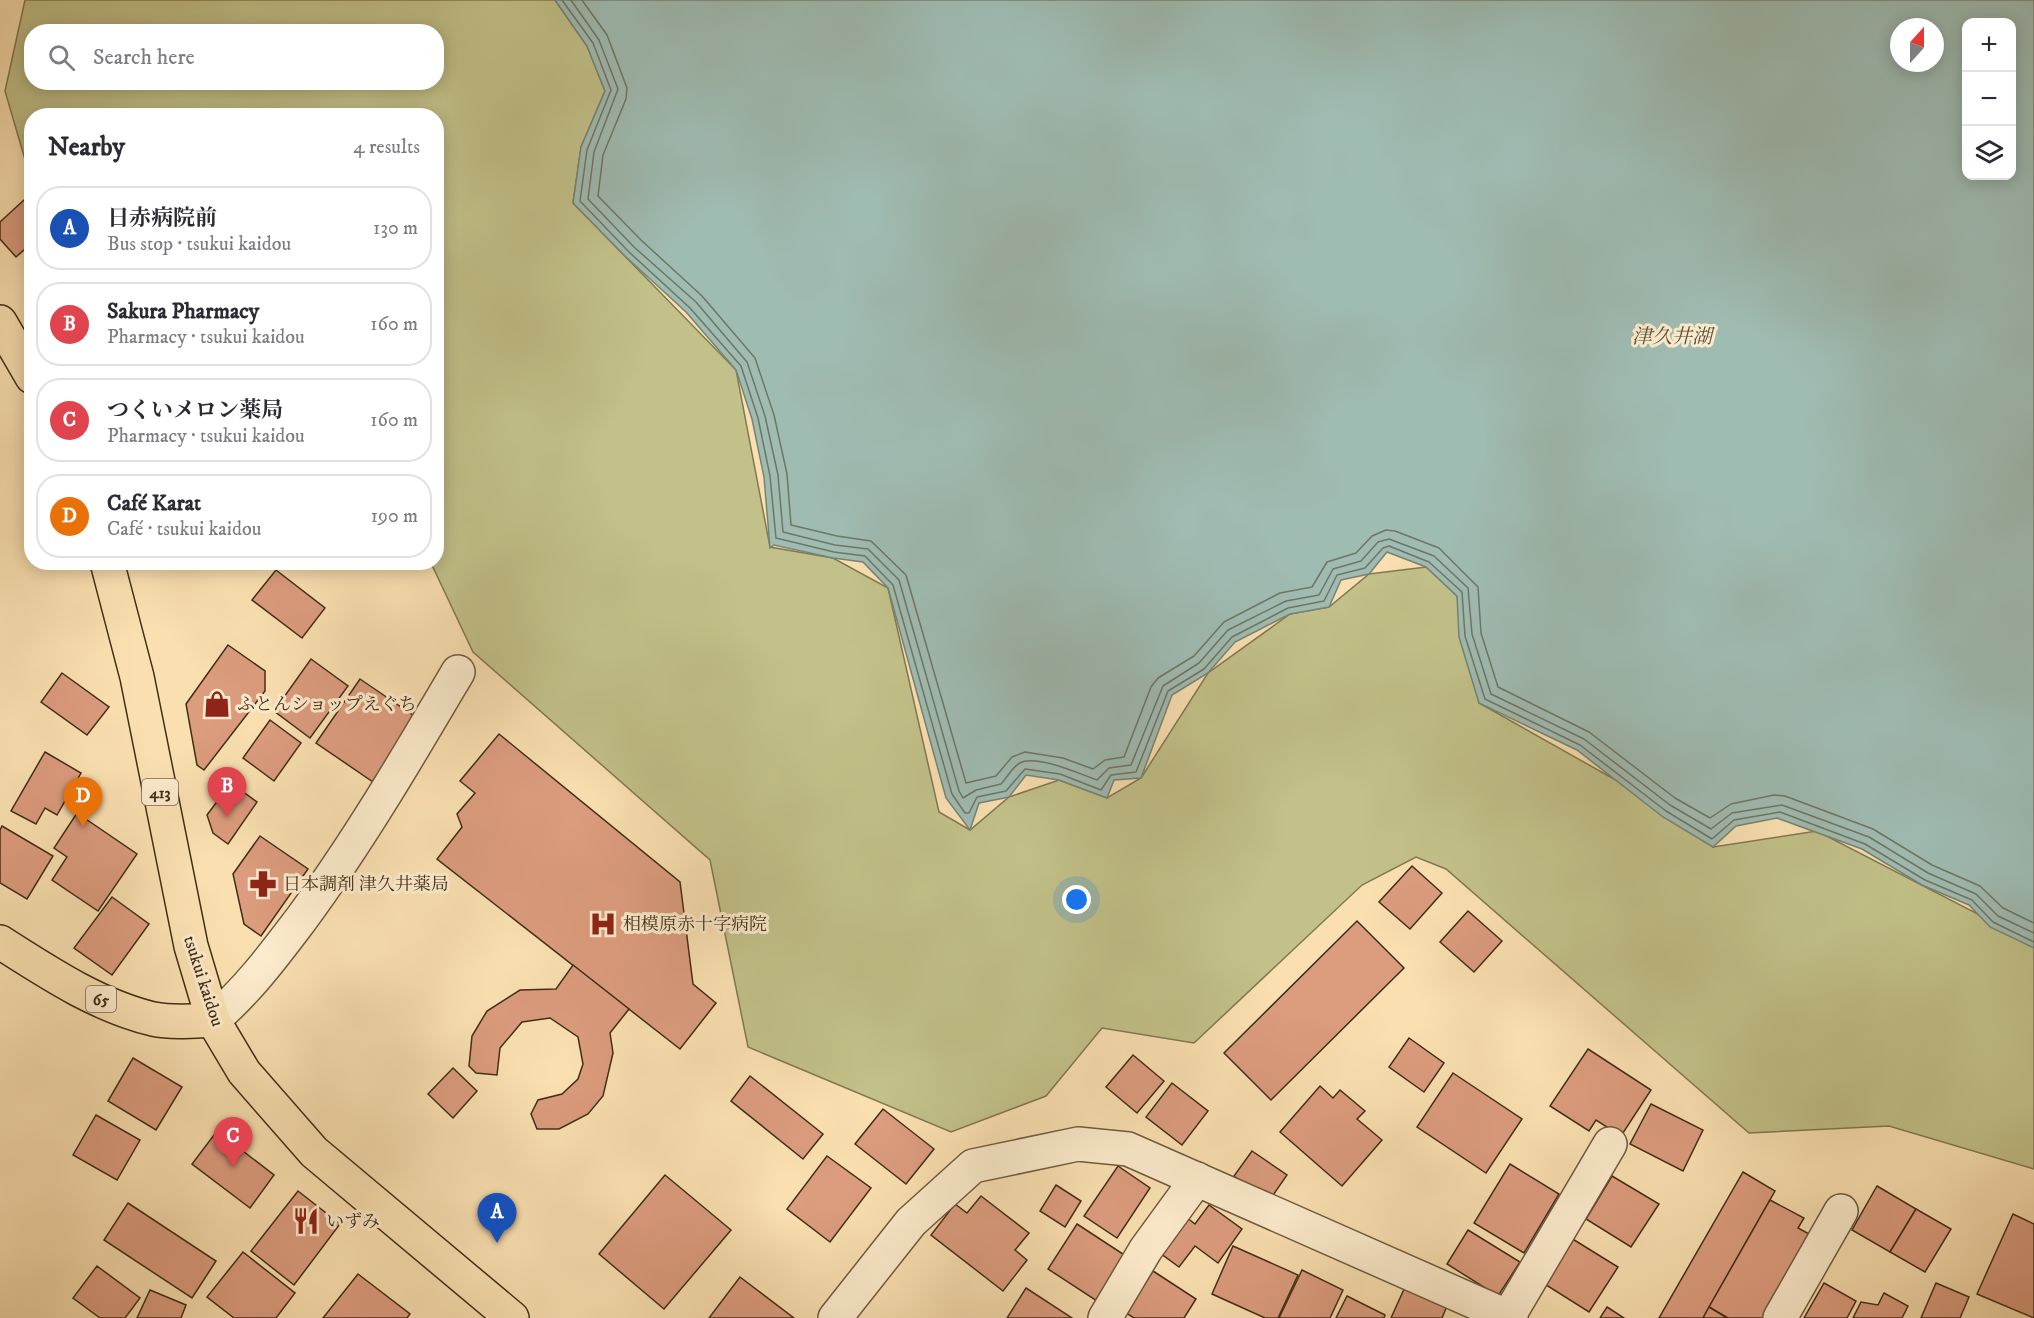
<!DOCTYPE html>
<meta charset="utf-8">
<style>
body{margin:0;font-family:"IM FELL DW Pica","Noto Serif JP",serif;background:#f7f7f7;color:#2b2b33}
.controls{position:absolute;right:18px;top:18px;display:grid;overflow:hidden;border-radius:12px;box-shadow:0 3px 15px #0003}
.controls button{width:54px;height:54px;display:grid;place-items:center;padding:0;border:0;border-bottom:2px solid #e1e1e2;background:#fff;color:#2b2b33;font:30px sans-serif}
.compass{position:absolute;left:1890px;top:18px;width:54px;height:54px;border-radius:50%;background:#fff;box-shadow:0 3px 15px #0003;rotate:21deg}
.you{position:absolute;left:1077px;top:900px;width:21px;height:21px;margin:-15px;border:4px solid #fff;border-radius:50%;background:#1a73e8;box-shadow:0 0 0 9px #1a73e833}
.badge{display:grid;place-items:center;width:39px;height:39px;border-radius:50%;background:#db2777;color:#fff;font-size:20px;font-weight:700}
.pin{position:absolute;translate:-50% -50px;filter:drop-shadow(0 2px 3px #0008)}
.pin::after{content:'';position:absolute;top:32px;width:21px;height:18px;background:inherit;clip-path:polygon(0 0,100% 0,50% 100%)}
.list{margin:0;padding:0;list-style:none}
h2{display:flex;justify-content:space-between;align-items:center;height:78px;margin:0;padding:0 24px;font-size:26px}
h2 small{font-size:20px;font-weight:400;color:#7c7c81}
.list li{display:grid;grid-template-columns:39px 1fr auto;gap:18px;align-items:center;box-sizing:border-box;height:84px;margin:0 12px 12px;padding:0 12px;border:2px solid #e1e1e2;border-radius:24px}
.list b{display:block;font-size:22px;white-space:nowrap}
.list p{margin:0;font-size:20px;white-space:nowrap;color:#7c7c81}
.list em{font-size:20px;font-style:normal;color:#7c7c81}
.icon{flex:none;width:33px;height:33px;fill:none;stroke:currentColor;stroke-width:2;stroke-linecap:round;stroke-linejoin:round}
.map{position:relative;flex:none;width:2034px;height:1318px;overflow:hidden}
.search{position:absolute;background:#fff;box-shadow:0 3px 15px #0003;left:24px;top:24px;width:420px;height:66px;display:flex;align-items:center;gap:15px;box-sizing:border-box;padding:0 21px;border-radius:24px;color:#7c7c81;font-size:22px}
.panel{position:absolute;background:#fff;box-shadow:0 3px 15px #0003;left:24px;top:108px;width:420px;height:462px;border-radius:24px}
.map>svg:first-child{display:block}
.green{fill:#c2c189;stroke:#827850;stroke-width:1.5;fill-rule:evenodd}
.water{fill:#9fbcb3;stroke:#798374;stroke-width:1.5;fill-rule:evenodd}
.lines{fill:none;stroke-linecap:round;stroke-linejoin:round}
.shore{stroke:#707564;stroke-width:1.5}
.building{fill:#dc9c7e;stroke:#412e16;stroke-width:1.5}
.minor-casing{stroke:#6f5a3d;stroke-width:36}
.major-casing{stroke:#412e16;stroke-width:36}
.highway-casing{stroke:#412e16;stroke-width:36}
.minor{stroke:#fcebcc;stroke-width:33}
.major{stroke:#fae0b1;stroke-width:33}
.highway{stroke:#fae0b1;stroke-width:33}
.labels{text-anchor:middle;stroke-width:6;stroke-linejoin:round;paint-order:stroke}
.shield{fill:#fcebcc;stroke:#79674d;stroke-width:1.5}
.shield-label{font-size:16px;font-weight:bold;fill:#412e16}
.poi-label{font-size:18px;fill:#412e16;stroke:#fcebcc;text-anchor:start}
.street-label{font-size:18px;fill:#412e16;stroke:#fcebcc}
.water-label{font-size:20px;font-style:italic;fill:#58523d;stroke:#fcebcc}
</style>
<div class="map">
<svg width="2034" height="1318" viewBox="0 0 2034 1318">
<rect width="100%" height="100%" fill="#fae0b1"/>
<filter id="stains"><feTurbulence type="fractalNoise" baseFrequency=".00333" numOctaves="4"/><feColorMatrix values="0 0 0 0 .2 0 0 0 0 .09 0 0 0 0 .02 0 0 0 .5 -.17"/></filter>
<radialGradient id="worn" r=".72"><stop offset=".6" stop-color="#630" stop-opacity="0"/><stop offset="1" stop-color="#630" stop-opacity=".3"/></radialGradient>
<path class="green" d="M 25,0 L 555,0 L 587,46 L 605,91 L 581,147 L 573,203 L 736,370 L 770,547 L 833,558 L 888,588 L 939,812 L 970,830 L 1009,797 L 1059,780 L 1107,798 L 1141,778 L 1208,673 L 1290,614 L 1329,607 L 1369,574 L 1426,567 L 1457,596 L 1479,703 L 1621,783 L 1713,847 L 1817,831 L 2034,943 L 2034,1169 L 1889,1126 L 1749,1133 L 1446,869 L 1416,857 L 1362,885 L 1194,1043 L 1102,1028 L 1046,1096 L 951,1132 L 748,1047 L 710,860 L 473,652 L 431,563 L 436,562 L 436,116 L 32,116 L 31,180 L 5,91 ZM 32,32 L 436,32 L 436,82 L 32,82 Z"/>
<path class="water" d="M 555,0 L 2034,0 L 2034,948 L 1990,927 L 1969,905 L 1922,885 L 1862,849 L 1777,818 L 1736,826 L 1713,847 L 1663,817 L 1577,750 L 1479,703 L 1459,637 L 1457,596 L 1426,567 L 1387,552 L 1369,574 L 1341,580 L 1329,607 L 1290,614 L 1235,642 L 1208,673 L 1172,695 L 1141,778 L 1114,780 L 1107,798 L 1059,780 L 1026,775 L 1009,797 L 979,803 L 970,830 L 946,798 L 888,588 L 863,562 L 833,558 L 774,545 L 770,548 L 764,477 L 752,419 L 736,370 L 686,312 L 625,256 L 573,203 L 581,147 L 605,91 L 587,46 ZM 1966,22 L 2012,22 L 2012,176 L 1966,176 ZM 1899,27 L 1935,27 L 1935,63 L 1899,63 Z"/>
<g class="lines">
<g class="shore">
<path d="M 562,0 L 593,43 L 611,90 L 587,150 L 580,201 L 629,252 L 690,308 L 741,366 L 758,418 L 770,476 L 776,538 L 834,552 L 865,556 L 893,585 L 952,794 L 965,813 L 969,813 L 977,797 L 1006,791 L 1025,769 L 1060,774 L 1101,790 L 1111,775 L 1136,772 L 1168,691 L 1204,669 L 1232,637 L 1288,608 L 1324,601 L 1337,575 L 1365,568 L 1383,548 L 1389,546 L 1429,562 L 1462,592 L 1465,636 L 1485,699 L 1580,745 L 1666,811 L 1712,839 L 1734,820 L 1780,812 L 1865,844 L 1925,880 L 1972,900 L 1993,922 L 2034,942"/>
<path d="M 571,0 L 599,40 L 618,89 L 594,152 L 588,199 L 634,247 L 696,302 L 747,362 L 765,416 L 778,475 L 783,532 L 835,545 L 868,549 L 899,580 L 959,791 L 963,798 L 976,790 L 1001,784 C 1007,778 1012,767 1020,763 C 1036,754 1080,774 1097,780 L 1109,768 L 1131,765 L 1163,686 L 1199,663 L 1228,630 L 1286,601 L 1319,595 L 1333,569 L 1361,561 L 1378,542 L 1389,539 L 1434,556 L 1468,588 L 1472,634 L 1491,694 L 1584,739 L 1670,805 L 1711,829 L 1732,813 L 1782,805 L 1869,837 L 1928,873 L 1976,894 L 1998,916 L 2034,933"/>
<path d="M 582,0 L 607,35 L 627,88 L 626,99 L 603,155 L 598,196 L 641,240 L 702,296 L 755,358 L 774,415 L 787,474 L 791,525 L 837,536 L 871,541 L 906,575 L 966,783 L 996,776 L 1012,757 L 1025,752 L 1063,758 L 1093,769 L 1105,760 L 1124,757 L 1151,687 L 1158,678 L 1194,656 L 1224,622 L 1280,593 L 1312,587 L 1327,562 L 1356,553 L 1372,536 L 1386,530 L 1395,531 L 1439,548 L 1478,587 L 1481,633 L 1498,687 L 1589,732 L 1675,798 L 1710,818 L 1731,804 L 1774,795 L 1785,796 L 1873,829 L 1932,865 L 1980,886 L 2003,908 L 2034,923"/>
</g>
</g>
<g class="building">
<path d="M 24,200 L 32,208 L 32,243 L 16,257 L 0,239 L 0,222 Z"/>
<path d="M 276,570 L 325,608 L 302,638 L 252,600 Z"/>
<path d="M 228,645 L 265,671 L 265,691 L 204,770 L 197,765 L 186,704 Z"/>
<path d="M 311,659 L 348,686 L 310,738 L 274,711 Z"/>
<path d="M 62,673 L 109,707 L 87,735 L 41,702 Z"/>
<path d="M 360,679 L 417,718 L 373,782 L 316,743 Z"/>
<path d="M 270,720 L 301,743 L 274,781 L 243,758 Z"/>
<path d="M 499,734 L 680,882 L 693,984 L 716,1003 L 680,1049 L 437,859 L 462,827 L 457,814 L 475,793 L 460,781 Z"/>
<path d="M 45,752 L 81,773 L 57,815 L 45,808 L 36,824 L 11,811 Z"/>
<path d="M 231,783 L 257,802 L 228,844 L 213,833 L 207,815 Z"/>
<path d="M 77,813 L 137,854 L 98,911 L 52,880 L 67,857 L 54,848 Z"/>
<path d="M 2,826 L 53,856 L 27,899 L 0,883 L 0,830 Z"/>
<path d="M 260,836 L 308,869 L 261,936 L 244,924 L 233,874 Z"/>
<path d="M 1412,866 L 1442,893 L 1410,929 L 1379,902 Z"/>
<path d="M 112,897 L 149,924 L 112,975 L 74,948 Z"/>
<path d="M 1468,911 L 1502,941 L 1474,972 L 1440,942 Z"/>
<path d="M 1357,921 L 1404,968 L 1271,1100 L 1224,1053 Z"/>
<path d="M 573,965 L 629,1009 L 610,1033 L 613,1053 L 603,1096 L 588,1114 L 559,1129 L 537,1129 L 531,1114 L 538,1100 L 562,1094 L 578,1079 L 583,1064 L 578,1037 L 550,1018 L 522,1022 L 500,1048 L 497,1075 L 476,1073 L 469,1066 L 472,1036 L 487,1011 L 520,990 L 556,989 Z"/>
<path d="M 1409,1038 L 1444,1063 L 1424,1092 L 1389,1067 Z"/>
<path d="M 1588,1049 L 1651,1090 L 1621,1136 L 1596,1120 L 1589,1131 L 1550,1106 Z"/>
<path d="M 1133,1055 L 1164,1081 L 1137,1113 L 1106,1087 Z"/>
<path d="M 133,1058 L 182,1087 L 156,1130 L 108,1101 Z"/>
<path d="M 453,1068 L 477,1091 L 453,1118 L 428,1094 Z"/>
<path d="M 1453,1073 L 1522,1119 L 1486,1173 L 1417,1127 Z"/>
<path d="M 750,1076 L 823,1134 L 803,1159 L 731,1101 Z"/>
<path d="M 1172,1083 L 1208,1111 L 1182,1145 L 1146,1117 Z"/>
<path d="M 1320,1086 L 1333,1098 L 1340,1090 L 1365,1111 L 1357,1119 L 1382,1140 L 1342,1186 L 1280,1132 Z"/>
<path d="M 1651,1104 L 1703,1130 L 1683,1171 L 1630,1144 Z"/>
<path d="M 883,1109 L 934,1149 L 906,1184 L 855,1144 Z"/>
<path d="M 96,1115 L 140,1140 L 117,1180 L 73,1155 Z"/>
<path d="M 217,1131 L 274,1175 L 250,1208 L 192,1164 Z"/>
<path d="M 1252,1151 L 1287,1175 L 1269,1201 L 1234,1176 Z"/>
<path d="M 827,1156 L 871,1188 L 830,1242 L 787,1209 Z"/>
<path d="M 1510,1164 L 1559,1194 L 1524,1253 L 1474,1223 Z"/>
<path d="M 1118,1166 L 1150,1188 L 1117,1238 L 1084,1216 Z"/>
<path d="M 1743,1172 L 1775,1191 L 1703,1318 L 1659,1318 Z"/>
<path d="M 665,1175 L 731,1230 L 664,1309 L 599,1254 Z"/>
<path d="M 1612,1176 L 1659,1204 L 1631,1247 L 1586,1219 Z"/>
<path d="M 1056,1185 L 1081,1201 L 1065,1227 L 1040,1211 Z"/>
<path d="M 1877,1186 L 1916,1209 L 1890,1252 L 1852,1230 Z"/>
<path d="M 298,1191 L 340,1224 L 294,1285 L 251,1251 Z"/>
<path d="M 981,1196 L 1029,1233 L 1015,1250 L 1027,1260 L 1003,1291 L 931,1235 L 955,1204 L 967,1213 Z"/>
<path d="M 1770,1200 L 1804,1218 L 1798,1228 L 1811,1235 L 1764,1318 L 1728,1318 L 1709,1307 Z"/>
<path d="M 128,1203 L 216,1261 L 192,1298 L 104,1240 Z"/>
<path d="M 1209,1205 L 1242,1229 L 1218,1263 L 1195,1246 L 1179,1267 L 1160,1253 L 1186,1217 L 1195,1224 Z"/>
<path d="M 1916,1209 L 1951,1229 L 1925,1272 L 1890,1252 Z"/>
<path d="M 2013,1214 L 2034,1224 L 2034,1318 L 1977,1294 Z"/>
<path d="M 1077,1224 L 1129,1258 L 1100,1303 L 1048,1269 Z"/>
<path d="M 1468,1230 L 1520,1262 L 1498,1296 L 1447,1264 Z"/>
<path d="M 1571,1238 L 1618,1267 L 1589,1312 L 1543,1283 Z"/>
<path d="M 1233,1246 L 1298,1275 L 1278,1318 L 1265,1318 L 1212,1294 Z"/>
<path d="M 243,1252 L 295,1293 L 276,1318 L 234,1318 L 207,1297 Z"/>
<path d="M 97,1266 L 140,1298 L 125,1318 L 100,1318 L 73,1298 Z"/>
<path d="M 1302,1270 L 1343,1290 L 1330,1318 L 1279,1318 Z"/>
<path d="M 1153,1271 L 1196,1299 L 1184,1318 L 1134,1318 L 1126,1313 Z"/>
<path d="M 358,1274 L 410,1314 L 407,1318 L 323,1318 Z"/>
<path d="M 740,1277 L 794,1318 L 709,1318 Z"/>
<path d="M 1824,1283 L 1856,1301 L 1847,1318 L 1804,1318 Z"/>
<path d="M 1936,1283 L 1969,1297 L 1960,1318 L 1921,1318 Z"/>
<path d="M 1405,1287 L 1447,1306 L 1442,1318 L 1391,1318 Z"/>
<path d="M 1026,1288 L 1072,1318 L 1007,1318 Z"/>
<path d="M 150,1290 L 186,1305 L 181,1318 L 137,1318 Z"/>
<path d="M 1884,1293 L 1908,1306 L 1902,1318 L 1853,1318 L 1861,1302 L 1878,1305 Z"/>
<path d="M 1347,1296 L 1385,1315 L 1384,1318 L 1336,1318 Z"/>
<path d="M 1607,1307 L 1624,1318 L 1600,1318 Z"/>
<path d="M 1709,1307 L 1727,1318 L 1703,1318 Z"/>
</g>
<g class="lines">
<defs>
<g id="minor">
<path d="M 213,1020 C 248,990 274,955 302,918 C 360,839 409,755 458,672"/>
<path d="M 1508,1317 L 1610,1144"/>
<path d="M 835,1318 L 911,1222 L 973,1166 L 1078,1144 L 1128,1149 L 1511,1318"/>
<path d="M 1105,1318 L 1146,1249 L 1197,1179"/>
<path d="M 1780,1318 L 1841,1211"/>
</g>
<path id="major" d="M 0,942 C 47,972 98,1006 153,1019 C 173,1023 193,1021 213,1020"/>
<g id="highway">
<path d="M 0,322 L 32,377"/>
<path d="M 107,562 L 137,677 L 191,946 L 213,1020 L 244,1072 L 314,1152 L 512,1318"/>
</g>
</defs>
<use href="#minor" class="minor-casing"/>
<use href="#major" class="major-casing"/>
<use href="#highway" class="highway-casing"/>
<use href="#minor" class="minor"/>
<use href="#major" class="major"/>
<use href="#highway" class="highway"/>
</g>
<defs>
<symbol id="shop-bare" viewBox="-9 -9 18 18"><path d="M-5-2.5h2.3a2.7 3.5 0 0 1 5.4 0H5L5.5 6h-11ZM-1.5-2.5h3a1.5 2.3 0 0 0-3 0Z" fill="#8f2418" stroke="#fcebcc" stroke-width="2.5" paint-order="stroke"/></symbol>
<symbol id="pharmacy-bare" viewBox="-9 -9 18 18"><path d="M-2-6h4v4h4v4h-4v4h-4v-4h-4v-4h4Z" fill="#8f2418" stroke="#fcebcc" stroke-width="2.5" paint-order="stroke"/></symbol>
<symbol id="hospital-bare" viewBox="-9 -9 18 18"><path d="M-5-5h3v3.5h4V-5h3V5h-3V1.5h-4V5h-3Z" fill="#8f2418" stroke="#fcebcc" stroke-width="2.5" paint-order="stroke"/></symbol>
<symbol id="restaurant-bare" viewBox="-9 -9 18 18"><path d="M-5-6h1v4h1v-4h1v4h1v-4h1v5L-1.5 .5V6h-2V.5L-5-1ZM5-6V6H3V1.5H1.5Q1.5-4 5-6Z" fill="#8f2418" stroke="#fcebcc" stroke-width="2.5" paint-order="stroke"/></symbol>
</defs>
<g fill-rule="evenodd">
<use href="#shop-bare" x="198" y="685" width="38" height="38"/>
<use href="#pharmacy-bare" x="244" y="865" width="38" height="38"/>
<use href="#hospital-bare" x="584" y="905" width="38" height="38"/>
<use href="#restaurant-bare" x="287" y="1202" width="38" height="38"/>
</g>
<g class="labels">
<g class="shield">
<rect x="142" y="779" width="36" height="26" rx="4.5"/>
<rect x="86" y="986" width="30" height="26" rx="4.5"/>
</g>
<g class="shield-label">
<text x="160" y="798">413</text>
<text x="101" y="1005">65</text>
</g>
<g class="poi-label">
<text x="237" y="710">ふとんショップえぐち</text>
<text x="283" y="890">日本調剤 津久井薬局</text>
<text x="623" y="930">相模原赤十字病院</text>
<text x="326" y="1227">いずみ</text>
</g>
<g class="street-label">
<text transform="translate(204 981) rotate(72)" y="6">tsukui kaidou</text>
</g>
<g class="water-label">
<text x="1672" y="343">津久井湖</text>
</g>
</g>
<rect width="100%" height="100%" filter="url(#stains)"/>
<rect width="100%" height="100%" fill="url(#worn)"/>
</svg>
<div class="controls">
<button>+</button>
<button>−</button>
<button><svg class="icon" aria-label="layers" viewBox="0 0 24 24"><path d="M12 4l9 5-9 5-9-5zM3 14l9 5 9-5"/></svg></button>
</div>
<svg class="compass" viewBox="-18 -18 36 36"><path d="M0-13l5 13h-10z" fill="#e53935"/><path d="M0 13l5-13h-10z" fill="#7c7c81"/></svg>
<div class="you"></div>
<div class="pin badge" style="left:497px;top:1243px;background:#1a4fb4">A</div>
<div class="pin badge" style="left:227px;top:817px;background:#e0444e">B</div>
<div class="pin badge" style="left:233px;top:1167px;background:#e0444e">C</div>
<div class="pin badge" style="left:83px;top:827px;background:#e8710a">D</div>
<div class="search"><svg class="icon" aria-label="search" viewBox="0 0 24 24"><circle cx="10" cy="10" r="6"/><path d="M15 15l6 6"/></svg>Search here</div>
<section class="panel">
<h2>Nearby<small>4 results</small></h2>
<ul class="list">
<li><span class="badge" style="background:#1a4fb4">A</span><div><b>日赤病院前</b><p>Bus stop · tsukui kaidou</p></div><em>130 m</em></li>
<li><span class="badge" style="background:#e0444e">B</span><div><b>Sakura Pharmacy</b><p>Pharmacy · tsukui kaidou</p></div><em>160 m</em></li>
<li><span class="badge" style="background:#e0444e">C</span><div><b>つくいメロン薬局</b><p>Pharmacy · tsukui kaidou</p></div><em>160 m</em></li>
<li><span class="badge" style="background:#e8710a">D</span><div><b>Café Karat</b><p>Café · tsukui kaidou</p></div><em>190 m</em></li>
</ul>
</section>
</div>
